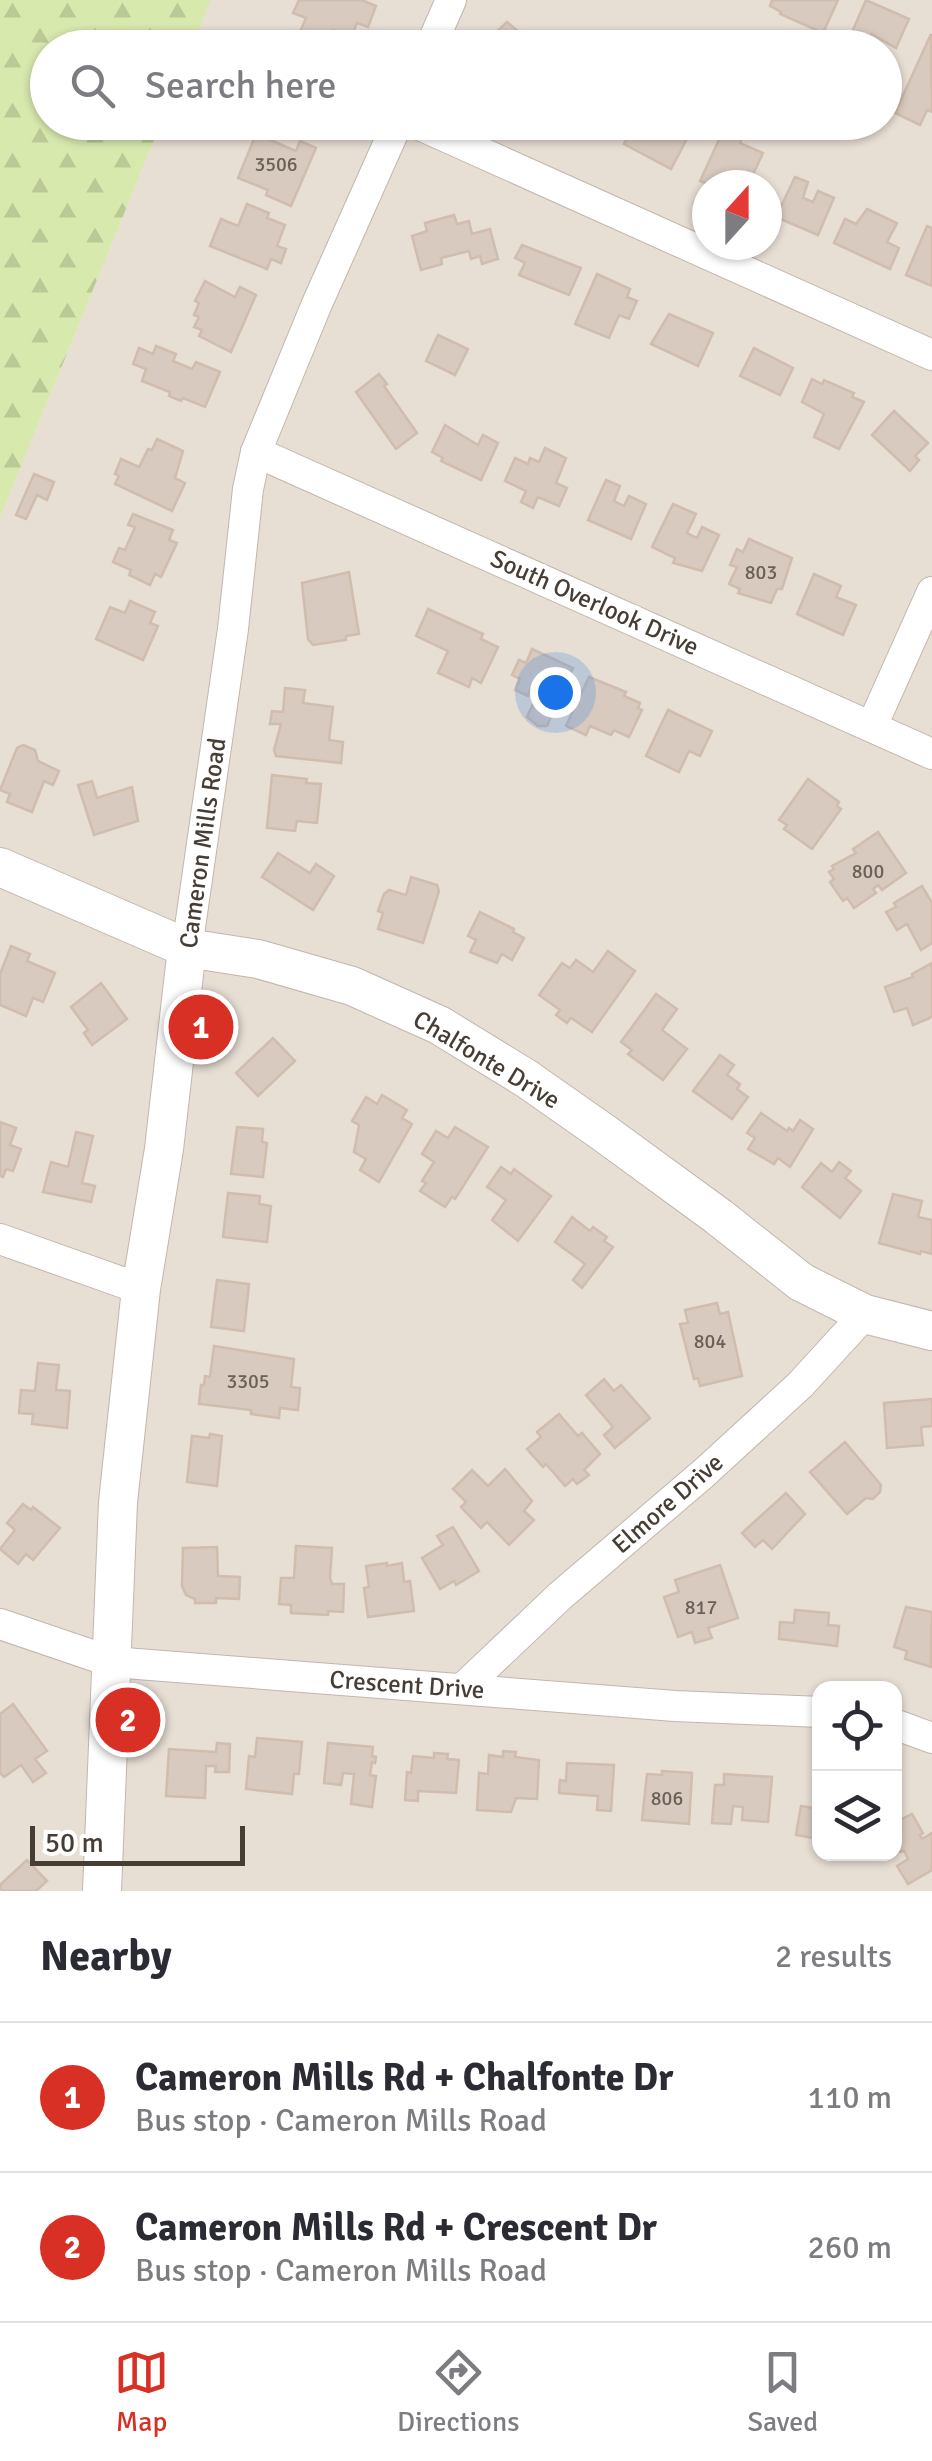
<!DOCTYPE html>
<meta charset="utf-8">
<style>
body{margin:0;font-family:Signika,sans-serif;background:#f7f7f7;color:#2b2b33}
.controls{position:absolute;right:30px;bottom:30px;display:grid;overflow:hidden;border-radius:20px;box-shadow:0 2px 8px #0004}
.controls button{width:90px;height:90px;display:grid;place-items:center;padding:0;border:0;border-bottom:2px solid #e1e1e2;background:#fff;color:#2b2b33;font:50px sans-serif}
.compass{position:absolute;left:692px;top:170px;width:90px;height:90px;border-radius:50%;background:#fff;box-shadow:0 2px 8px #0004;rotate:21deg}
.scale{position:absolute;left:30px;bottom:25px;width:215px;box-sizing:border-box;padding-left:10px;border:5px solid #463d35;border-top:0;font-size:28px;line-height:35px;white-space:nowrap;color:#463d35;-webkit-text-stroke:8px #fff;paint-order:stroke}
.you{position:absolute;left:555px;top:692px;width:35px;height:35px;margin:-25px;border:8px solid #fff;border-radius:50%;background:#1a73e8;box-shadow:0 0 0 15px #1a73e833}
.badge{display:grid;place-items:center;width:65px;height:65px;border-radius:50%;background:#d93025;color:#fff;font-size:32px;font-weight:700}
.pin{position:absolute;translate:-50% -50%;border:5px solid #fff;box-shadow:0 2px 10px #0006}
.list{margin:0;padding:0;list-style:none}
h2{display:flex;justify-content:space-between;align-items:center;height:130px;margin:0;padding:0 40px;font-size:42px}
h2 small{font-size:32px;font-weight:400;color:#7c7c81}
.list li{display:grid;grid-template-columns:65px 1fr auto;gap:30px;align-items:center;box-sizing:border-box;height:150px;padding:0 40px;border-top:2px solid #e1e1e2}
.list b{display:block;font-size:38px;white-space:nowrap}
.list p{margin:0;font-size:32px;white-space:nowrap;color:#7c7c81}
.list em{font-size:32px;font-style:normal;color:#7c7c81}
.icon{flex:none;width:55px;height:55px;fill:none;stroke:currentColor;stroke-width:2;stroke-linecap:round;stroke-linejoin:round}
.map{position:relative;flex:none;width:932px;height:1891px;overflow:hidden}
.search{position:absolute;background:#fff;box-shadow:0 2px 8px #0004;left:30px;right:30px;top:30px;height:110px;display:flex;align-items:center;gap:25px;box-sizing:border-box;padding:0 35px;border-radius:55px;color:#7c7c81;font-size:38px}
.sheet{height:430px;background:#fff}
nav{display:flex;justify-content:space-around;align-items:center;box-sizing:border-box;height:140px;border-top:2px solid #e1e1e2;background:#fff;font-size:28px;color:#7c7c81}
nav a{display:grid;justify-items:center;gap:5px}
nav .on{color:#d93025}
.map>svg:first-child{display:block}
.residential{fill:#e7ded4;fill-rule:evenodd}
.forest{fill:url(#forest-firs)}
.building{fill:#d8cabe;stroke:#d0bdae;stroke-width:2.5}
.lines{fill:none;stroke-linecap:round;stroke-linejoin:round}
.minor-casing{stroke:#c2b6ac;stroke-width:32}
.tertiary-casing{stroke:#c2b6ac;stroke-width:40}
.minor{stroke:#fff;stroke-width:30}
.tertiary{stroke:#fff;stroke-width:38}
.labels{text-anchor:middle;stroke-width:9;stroke-linejoin:round;paint-order:stroke}
.number-label{font-size:20px;fill:#6a6057}
.street-label{font-size:25px;fill:#463d35;stroke:#fff}
</style>
<div class="map">
<svg width="932" height="1891" viewBox="0 0 932 1891">
<defs>
<pattern id="forest-firs" width="22" height="20" patternUnits="userSpaceOnUse" patternTransform="scale(2.5)"><rect width="22" height="20" fill="#d8e9ae"/><path d="M5 1l3.5 6h-7zM16 11l3.5 6h-7z" fill="#bbc996"/></pattern>
</defs>
<rect width="100%" height="100%" fill="#f3ede6"/>
<path class="residential" d="M 211,0 L 932,0 L 932,1891 L 0,1891 L 0,518 L 161,123 L 884,122 L 884,48 L 192,47 ZM 707,185 L 767,185 L 767,245 L 707,245 ZM 820,1688 L 894,1688 L 894,1854 L 820,1854 Z"/>
<path class="forest" d="M 0,0 L 211,0 L 192,47 L 48,48 L 48,122 L 161,123 L 0,518 Z"/>
<g class="building">
<path d="M 299,0 L 362,0 L 376,6 L 368,27 L 357,23 L 351,38 L 333,30 L 325,48 L 315,48 L 297,39 L 306,18 L 293,13 Z"/>
<path d="M 772,0 L 838,0 L 823,33 L 780,14 L 781,12 L 770,6 Z"/>
<path d="M 866,0 L 909,19 L 896,48 L 871,34 L 865,46 L 849,39 Z"/>
<path d="M 507,22 L 519,32 L 532,48 L 495,48 L 488,40 Z"/>
<path d="M 931,34 L 932,112 L 927,110 L 920,125 L 895,113 Z"/>
<path d="M 567,122 L 606,122 L 600,136 L 578,127 L 577,130 L 566,126 Z"/>
<path d="M 635,122 L 670,122 L 690,133 L 671,169 L 624,144 Z"/>
<path d="M 724,129 L 742,137 L 740,143 L 763,153 L 748,185 L 710,185 L 700,181 Z"/>
<path d="M 256,134 L 296,151 L 300,141 L 316,148 L 291,206 L 266,195 L 268,190 L 238,178 Z"/>
<path d="M 795,177 L 808,182 L 803,198 L 813,202 L 818,191 L 834,198 L 818,235 L 776,217 Z"/>
<path d="M 247,204 L 269,213 L 267,218 L 285,225 L 277,246 L 286,249 L 281,263 L 271,259 L 267,269 L 210,246 L 221,219 L 238,226 Z"/>
<path d="M 867,209 L 897,223 L 887,242 L 899,248 L 890,269 L 834,243 L 845,219 L 856,224 Z"/>
<path d="M 454,215 L 457,224 L 469,221 L 472,234 L 490,229 L 498,259 L 482,264 L 480,256 L 471,259 L 469,251 L 441,258 L 442,264 L 421,270 L 412,236 L 427,231 L 425,223 Z"/>
<path d="M 927,226 L 932,228 L 932,286 L 906,275 Z"/>
<path d="M 522,245 L 581,268 L 569,295 L 519,275 L 525,263 L 515,258 Z"/>
<path d="M 597,274 L 630,289 L 627,297 L 637,301 L 629,319 L 619,315 L 609,338 L 575,324 Z"/>
<path d="M 205,281 L 235,297 L 240,287 L 256,295 L 231,352 L 199,336 L 202,330 L 194,327 L 199,317 L 194,315 L 199,303 L 195,301 Z"/>
<path d="M 669,314 L 713,333 L 698,366 L 651,344 Z"/>
<path d="M 438,335 L 468,349 L 455,375 L 426,361 Z"/>
<path d="M 156,346 L 176,354 L 173,361 L 192,369 L 196,362 L 220,372 L 205,407 L 183,398 L 181,401 L 169,396 L 170,392 L 142,381 L 146,369 L 133,364 L 139,348 L 153,354 Z"/>
<path d="M 754,348 L 793,368 L 780,395 L 740,376 Z"/>
<path d="M 379,374 L 387,384 L 384,386 L 417,433 L 396,449 L 356,392 Z"/>
<path d="M 812,379 L 822,384 L 824,380 L 854,393 L 852,397 L 864,402 L 839,449 L 814,437 L 824,414 L 802,402 Z"/>
<path d="M 894,411 L 928,443 L 915,456 L 919,460 L 910,471 L 872,435 Z"/>
<path d="M 445,425 L 478,445 L 483,435 L 498,443 L 481,480 L 441,461 L 443,458 L 432,452 Z"/>
<path d="M 157,439 L 183,451 L 175,478 L 185,483 L 172,511 L 115,484 L 119,476 L 115,474 L 121,459 L 139,467 L 148,449 L 152,450 Z"/>
<path d="M 545,448 L 566,458 L 556,483 L 567,488 L 559,506 L 538,497 L 533,508 L 521,502 L 526,491 L 505,481 L 515,458 L 528,464 L 530,458 L 539,462 Z"/>
<path d="M 34,474 L 54,482 L 47,500 L 37,495 L 26,519 L 16,515 Z"/>
<path d="M 606,480 L 620,486 L 614,501 L 624,506 L 629,496 L 646,504 L 631,539 L 588,520 Z"/>
<path d="M 673,504 L 696,514 L 687,533 L 697,538 L 702,527 L 719,535 L 702,571 L 673,563 L 675,558 L 652,547 Z"/>
<path d="M 133,514 L 173,530 L 169,540 L 177,543 L 161,577 L 155,574 L 150,585 L 129,575 L 131,570 L 113,562 L 119,548 L 125,550 L 135,527 L 128,525 Z"/>
<path d="M 749,539 L 792,558 L 782,589 L 777,589 L 771,603 L 738,593 L 740,589 L 729,584 L 737,567 L 730,565 L 737,549 L 743,552 Z"/>
<path d="M 349,572 L 359,634 L 346,636 L 346,640 L 313,645 L 308,639 L 302,583 Z"/>
<path d="M 814,574 L 841,586 L 836,597 L 856,605 L 843,635 L 797,614 Z"/>
<path d="M 130,601 L 155,612 L 150,623 L 158,626 L 143,660 L 96,639 L 110,607 L 125,613 Z"/>
<path d="M 428,609 L 483,634 L 481,639 L 498,647 L 481,683 L 472,678 L 469,687 L 438,673 L 448,651 L 416,636 Z"/>
<path d="M 532,649 L 573,668 L 547,726 L 538,726 L 527,717 L 538,693 L 530,690 L 528,696 L 515,690 L 520,679 L 512,675 L 519,660 L 526,663 Z"/>
<path d="M 589,677 L 626,692 L 624,696 L 640,703 L 638,708 L 642,710 L 629,737 L 614,730 L 611,735 L 590,726 L 586,735 L 566,726 Z"/>
<path d="M 285,688 L 305,690 L 303,703 L 333,707 L 329,740 L 343,742 L 341,763 L 276,756 L 274,750 L 281,724 L 270,724 L 272,711 L 283,712 Z"/>
<path d="M 668,710 L 712,731 L 700,756 L 689,751 L 679,772 L 646,756 Z"/>
<path d="M 23,745 L 35,750 L 38,761 L 59,771 L 53,785 L 44,781 L 32,812 L 7,802 L 10,794 L 0,790 L 17,748 Z"/>
<path d="M 272,775 L 307,779 L 306,783 L 321,784 L 317,823 L 297,821 L 295,831 L 267,828 Z"/>
<path d="M 808,779 L 839,802 L 837,806 L 841,809 L 812,849 L 784,829 L 787,825 L 779,820 Z"/>
<path d="M 92,781 L 97,798 L 132,787 L 138,821 L 94,835 L 78,785 Z"/>
<path d="M 878,832 L 906,873 L 882,890 L 878,885 L 873,889 L 876,893 L 854,908 L 847,898 L 843,901 L 830,882 L 834,879 L 829,872 L 834,869 L 832,866 L 856,853 L 853,849 Z"/>
<path d="M 278,853 L 310,873 L 316,864 L 334,876 L 313,910 L 262,877 Z"/>
<path d="M 411,877 L 437,885 L 439,891 L 423,943 L 378,929 L 383,913 L 378,911 L 384,894 L 389,890 L 406,895 Z"/>
<path d="M 922,886 L 932,903 L 932,943 L 921,950 L 907,924 L 897,930 L 886,912 L 896,907 L 894,903 Z"/>
<path d="M 480,912 L 514,929 L 513,932 L 524,938 L 512,960 L 502,954 L 497,963 L 470,952 L 476,940 L 468,936 Z"/>
<path d="M 11,946 L 30,954 L 27,961 L 55,973 L 43,1002 L 33,998 L 26,1016 L 0,1005 L 0,974 Z"/>
<path d="M 608,951 L 635,971 L 592,1032 L 571,1018 L 567,1023 L 556,1015 L 560,1010 L 539,995 L 562,963 L 570,968 L 576,960 L 593,972 Z"/>
<path d="M 932,963 L 932,1014 L 930,1018 L 913,1025 L 907,1008 L 894,1012 L 885,987 L 913,977 L 912,974 Z"/>
<path d="M 101,983 L 127,1019 L 92,1045 L 84,1033 L 88,1030 L 71,1007 Z"/>
<path d="M 656,994 L 677,1009 L 662,1030 L 687,1049 L 663,1080 L 628,1054 L 632,1050 L 621,1042 Z"/>
<path d="M 273,1038 L 295,1061 L 258,1096 L 236,1073 Z"/>
<path d="M 720,1055 L 734,1065 L 727,1075 L 740,1084 L 737,1089 L 748,1097 L 732,1119 L 693,1091 Z"/>
<path d="M 382,1095 L 407,1110 L 402,1118 L 412,1124 L 379,1182 L 360,1170 L 366,1159 L 354,1152 L 359,1125 L 352,1121 L 366,1097 L 377,1104 Z"/>
<path d="M 761,1113 L 787,1131 L 789,1128 L 793,1131 L 800,1120 L 813,1129 L 790,1167 L 778,1158 L 774,1164 L 748,1149 L 755,1138 L 747,1133 Z"/>
<path d="M 0,1122 L 16,1128 L 10,1145 L 21,1149 L 13,1171 L 6,1169 L 3,1177 L 0,1176 Z"/>
<path d="M 237,1127 L 263,1129 L 262,1142 L 267,1143 L 263,1177 L 231,1174 Z"/>
<path d="M 455,1127 L 488,1147 L 455,1199 L 452,1197 L 445,1207 L 420,1191 L 426,1183 L 422,1181 L 434,1162 L 422,1154 L 436,1131 L 448,1138 Z"/>
<path d="M 76,1132 L 93,1136 L 82,1183 L 95,1186 L 91,1202 L 43,1192 L 51,1162 L 68,1167 Z"/>
<path d="M 839,1162 L 851,1171 L 845,1178 L 861,1191 L 840,1218 L 802,1187 L 821,1163 L 832,1172 Z"/>
<path d="M 501,1167 L 511,1174 L 514,1169 L 551,1196 L 518,1241 L 492,1220 L 506,1200 L 487,1187 Z"/>
<path d="M 228,1193 L 260,1196 L 259,1204 L 271,1206 L 267,1242 L 223,1237 Z"/>
<path d="M 893,1194 L 922,1201 L 918,1217 L 932,1220 L 932,1254 L 921,1251 L 920,1254 L 879,1243 Z"/>
<path d="M 572,1217 L 590,1231 L 593,1227 L 607,1237 L 604,1241 L 613,1247 L 582,1288 L 573,1280 L 585,1264 L 555,1242 Z"/>
<path d="M 217,1280 L 249,1284 L 244,1331 L 211,1327 Z"/>
<path d="M 717,1303 L 720,1314 L 728,1312 L 742,1376 L 700,1386 L 698,1378 L 694,1379 L 680,1324 L 688,1323 L 685,1310 Z"/>
<path d="M 214,1346 L 294,1359 L 291,1387 L 300,1388 L 298,1410 L 280,1408 L 279,1418 L 251,1414 L 251,1410 L 199,1404 L 201,1385 L 204,1385 L 205,1376 L 210,1377 Z"/>
<path d="M 38,1363 L 59,1365 L 56,1390 L 70,1391 L 67,1428 L 32,1424 L 33,1414 L 19,1413 L 21,1390 L 35,1391 Z"/>
<path d="M 604,1379 L 614,1391 L 621,1385 L 650,1418 L 615,1448 L 604,1435 L 613,1427 L 586,1395 Z"/>
<path d="M 932,1399 L 932,1426 L 921,1427 L 923,1445 L 887,1448 L 884,1403 Z"/>
<path d="M 559,1414 L 578,1436 L 582,1433 L 600,1454 L 584,1470 L 589,1475 L 577,1484 L 573,1479 L 565,1486 L 546,1464 L 543,1467 L 527,1449 L 541,1437 L 537,1432 Z"/>
<path d="M 210,1434 L 222,1436 L 217,1486 L 187,1482 L 192,1436 L 209,1438 Z"/>
<path d="M 845,1442 L 881,1485 L 880,1492 L 873,1499 L 866,1498 L 847,1514 L 810,1472 Z"/>
<path d="M 505,1469 L 532,1501 L 524,1511 L 534,1520 L 509,1545 L 487,1522 L 481,1528 L 461,1507 L 466,1502 L 453,1489 L 472,1470 L 488,1486 Z"/>
<path d="M 786,1493 L 805,1514 L 772,1549 L 763,1540 L 755,1547 L 742,1533 Z"/>
<path d="M 23,1504 L 31,1510 L 33,1507 L 60,1528 L 33,1560 L 26,1554 L 18,1564 L 0,1549 L 15,1530 L 7,1523 Z"/>
<path d="M 453,1527 L 479,1571 L 456,1585 L 454,1581 L 440,1589 L 422,1558 L 443,1545 L 437,1536 Z"/>
<path d="M 296,1546 L 332,1548 L 330,1578 L 332,1584 L 344,1584 L 343,1612 L 328,1611 L 328,1615 L 291,1613 L 291,1605 L 279,1604 L 281,1578 L 294,1578 Z"/>
<path d="M 217,1547 L 218,1576 L 240,1577 L 239,1599 L 216,1598 L 216,1603 L 195,1603 L 195,1599 L 186,1595 L 182,1586 L 183,1548 Z"/>
<path d="M 387,1563 L 387,1566 L 402,1563 L 404,1582 L 410,1581 L 414,1611 L 368,1617 L 364,1588 L 369,1587 L 366,1566 Z"/>
<path d="M 720,1565 L 738,1618 L 708,1628 L 712,1638 L 695,1643 L 692,1632 L 678,1637 L 664,1597 L 679,1592 L 675,1580 Z"/>
<path d="M 906,1607 L 932,1612 L 931,1667 L 905,1659 L 907,1651 L 894,1647 Z"/>
<path d="M 795,1610 L 829,1613 L 828,1625 L 839,1626 L 837,1646 L 779,1639 L 780,1622 L 794,1623 Z"/>
<path d="M 13,1704 L 47,1751 L 35,1759 L 46,1773 L 33,1782 L 21,1765 L 4,1777 L 0,1773 L 0,1714 Z"/>
<path d="M 257,1738 L 302,1742 L 299,1774 L 294,1774 L 292,1794 L 246,1789 L 249,1756 L 255,1757 Z"/>
<path d="M 217,1743 L 230,1744 L 229,1772 L 215,1772 L 216,1766 L 206,1766 L 205,1798 L 166,1796 L 169,1749 L 216,1752 Z"/>
<path d="M 328,1743 L 373,1747 L 372,1756 L 376,1757 L 375,1763 L 372,1762 L 370,1775 L 376,1776 L 372,1807 L 351,1804 L 354,1774 L 343,1773 L 341,1785 L 324,1783 Z"/>
<path d="M 503,1751 L 516,1752 L 515,1757 L 539,1760 L 537,1799 L 516,1798 L 511,1812 L 477,1810 L 479,1773 L 488,1774 L 489,1755 L 503,1757 Z"/>
<path d="M 434,1753 L 448,1754 L 447,1759 L 459,1760 L 456,1793 L 418,1791 L 418,1801 L 405,1800 L 407,1772 L 411,1773 L 413,1756 L 434,1758 Z"/>
<path d="M 567,1763 L 614,1765 L 611,1811 L 597,1810 L 598,1796 L 559,1793 L 560,1780 L 566,1781 Z"/>
<path d="M 662,1771 L 692,1773 L 689,1824 L 642,1820 L 647,1774 L 662,1775 Z"/>
<path d="M 724,1774 L 772,1777 L 768,1822 L 742,1820 L 743,1807 L 733,1806 L 731,1824 L 712,1823 L 715,1785 L 724,1785 Z"/>
<path d="M 801,1806 L 820,1809 L 820,1839 L 796,1835 Z"/>
<path d="M 912,1814 L 923,1833 L 920,1835 L 922,1839 L 932,1833 L 932,1870 L 908,1884 L 897,1866 L 908,1859 L 904,1851 L 894,1853 L 894,1823 Z"/>
<path d="M 27,1860 L 47,1881 L 36,1891 L 2,1891 L 0,1885 Z"/>
</g>
<g class="lines">
<defs>
<g id="minor">
<path d="M 430,48 L 451,0"/>
<path d="M 413,122 L 932,355"/>
<path d="M 256,452 L 932,754"/>
<path d="M 872,726 L 932,592"/>
<path d="M 187,948 L 233,629 L 248,489 L 256,452 L 316,306 L 398,122"/>
<path d="M 0,1239 L 141,1289"/>
<path d="M 0,1624 L 112,1662 L 675,1706 L 820,1712"/>
<path d="M 463,1688 L 560,1596 L 704,1473 L 800,1385 L 865,1314"/>
<path d="M 894,1724 L 932,1738"/>
</g>
<g id="tertiary">
<path d="M 0,867 L 187,948 L 258,959 L 352,986 L 439,1025 L 527,1079 L 604,1133 L 719,1217 L 801,1282 L 865,1314 L 932,1331"/>
<path d="M 102,1891 L 118,1502 L 141,1289 L 164,1149 L 187,948"/>
</g>
</defs>
<use href="#minor" class="minor-casing"/>
<use href="#tertiary" class="tertiary-casing"/>
<use href="#minor" class="minor"/>
<use href="#tertiary" class="tertiary"/>
</g>
<g class="labels">
<g class="number-label">
<text x="276" y="171">3506</text>
<text x="761" y="579">803</text>
<text x="868" y="878">800</text>
<text x="710" y="1348">804</text>
<text x="248" y="1388">3305</text>
<text x="701" y="1614">817</text>
<text x="667" y="1805">806</text>
</g>
<g class="street-label">
<text transform="translate(595 602) rotate(24)" y="9">South Overlook Drive</text>
<text transform="translate(202 843) rotate(-82)" y="9">Cameron Mills Road</text>
<text transform="translate(487 1059) rotate(31)" y="9">Chalfonte Drive</text>
<text transform="translate(667 1503) rotate(-41)" y="9">Elmore Drive</text>
<text transform="translate(407 1684) rotate(4)" y="9">Crescent Drive</text>
</g>
</g>
</svg>
<div class="controls">
<button><svg class="icon" aria-label="locate" viewBox="0 0 24 24"><circle cx="12" cy="12" r="6"/><path d="M12 2v4M12 18v4M2 12h4M18 12h4"/></svg></button>
<button><svg class="icon" aria-label="layers" viewBox="0 0 24 24"><path d="M12 4l9 5-9 5-9-5zM3 14l9 5 9-5"/></svg></button>
</div>
<svg class="compass" viewBox="-18 -18 36 36"><path d="M0-13l5 13h-10z" fill="#e53935"/><path d="M0 13l5-13h-10z" fill="#7c7c81"/></svg>
<div class="scale">50 m</div>
<div class="you"></div>
<div class="pin badge" style="left:201px;top:1027px">1</div>
<div class="pin badge" style="left:128px;top:1720px">2</div>
<div class="search"><svg class="icon" aria-label="search" viewBox="0 0 24 24"><circle cx="10" cy="10" r="6"/><path d="M15 15l6 6"/></svg>Search here</div>
</div>
<section class="sheet">
<h2>Nearby<small>2 results</small></h2>
<ul class="list">
<li><span class="badge">1</span><div><b>Cameron Mills Rd + Chalfonte Dr</b><p>Bus stop · Cameron Mills Road</p></div><em>110 m</em></li>
<li><span class="badge">2</span><div><b>Cameron Mills Rd + Crescent Dr</b><p>Bus stop · Cameron Mills Road</p></div><em>260 m</em></li>
</ul>
</section>
<nav>
<a class="on"><svg class="icon" aria-label="map" viewBox="0 0 24 24"><path d="M3 6l6-2 6 2 6-2v14l-6 2-6-2-6 2zM9 4v14M15 6v14"/></svg>Map</a>
<a><svg class="icon" aria-label="directions" viewBox="0 0 24 24"><path d="M12 3l9 9-9 9-9-9zM9 14v-3h6M13 9l2 2-2 2"/></svg>Directions</a>
<a><svg class="icon" aria-label="saved" viewBox="0 0 24 24"><path d="M7 4h10v16l-5-4-5 4z"/></svg>Saved</a>
</nav>
